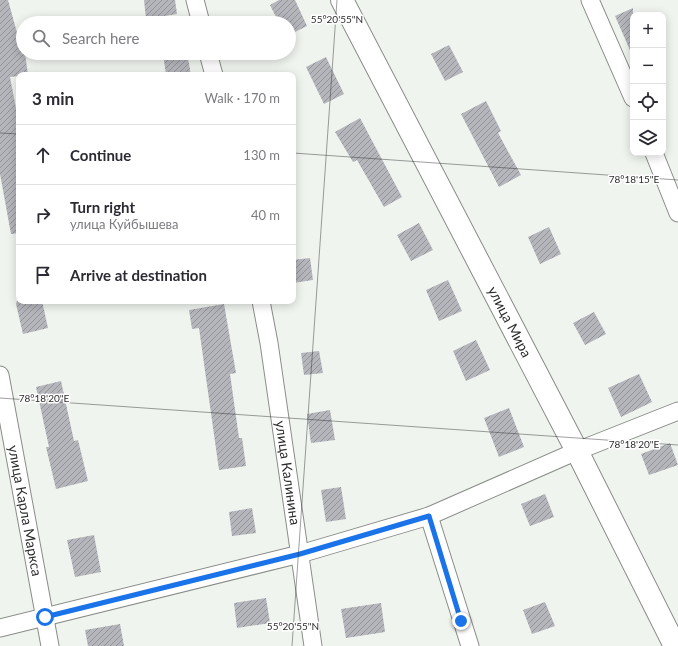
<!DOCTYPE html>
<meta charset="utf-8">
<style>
body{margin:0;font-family:Lato,sans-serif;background:#f7f7f7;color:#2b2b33}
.controls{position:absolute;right:12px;top:12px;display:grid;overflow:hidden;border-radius:8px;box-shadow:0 2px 10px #0003}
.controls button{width:36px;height:36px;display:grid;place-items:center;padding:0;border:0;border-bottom:1px solid #e1e1e2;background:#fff;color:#2b2b33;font:20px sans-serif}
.stop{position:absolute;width:12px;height:12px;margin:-9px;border:3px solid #1a73e8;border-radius:50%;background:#fff}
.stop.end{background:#1a73e8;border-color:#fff;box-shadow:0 1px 4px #0008}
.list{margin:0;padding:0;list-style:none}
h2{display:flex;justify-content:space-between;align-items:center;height:52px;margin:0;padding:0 16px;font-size:17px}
h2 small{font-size:13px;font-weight:400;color:#7c7c81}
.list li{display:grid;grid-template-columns:26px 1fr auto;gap:12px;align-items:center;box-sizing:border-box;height:60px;padding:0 16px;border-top:1px solid #e1e1e2}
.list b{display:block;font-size:15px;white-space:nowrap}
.list p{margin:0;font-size:13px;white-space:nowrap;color:#7c7c81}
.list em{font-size:13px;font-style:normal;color:#7c7c81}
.icon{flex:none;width:22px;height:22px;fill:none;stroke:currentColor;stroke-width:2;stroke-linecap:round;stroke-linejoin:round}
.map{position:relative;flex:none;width:678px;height:646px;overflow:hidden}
.search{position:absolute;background:#fff;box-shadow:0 2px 10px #0003;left:16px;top:16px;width:280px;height:44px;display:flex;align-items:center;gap:10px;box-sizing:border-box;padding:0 14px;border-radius:22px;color:#7c7c81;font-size:15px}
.panel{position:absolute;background:#fff;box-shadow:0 2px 10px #0003;left:16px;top:72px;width:280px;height:232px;border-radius:8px}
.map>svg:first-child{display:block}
.building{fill:url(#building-hatch)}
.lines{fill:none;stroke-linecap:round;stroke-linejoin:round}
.minor-casing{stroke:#898d88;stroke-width:19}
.tertiary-casing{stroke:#898d88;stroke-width:24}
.minor{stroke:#fff;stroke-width:17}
.tertiary{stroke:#fff;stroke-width:22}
.route{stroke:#1a73e8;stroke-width:5}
.ticks{fill:none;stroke:#2b2d2b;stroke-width:1;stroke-opacity:0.45}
.labels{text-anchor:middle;stroke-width:3;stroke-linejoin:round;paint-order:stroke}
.street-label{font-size:14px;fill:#2b2d2b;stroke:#fff}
.ticks-label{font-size:10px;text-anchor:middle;fill:#2b2d2b;stroke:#fff;stroke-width:3;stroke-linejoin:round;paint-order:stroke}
</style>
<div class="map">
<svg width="678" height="646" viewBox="0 0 678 646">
<defs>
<pattern id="building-hatch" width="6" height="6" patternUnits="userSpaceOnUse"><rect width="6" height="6" fill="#b4b6bb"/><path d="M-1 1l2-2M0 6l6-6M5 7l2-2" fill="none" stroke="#939498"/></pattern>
</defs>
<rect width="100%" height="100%" fill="#f0f4ef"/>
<g class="building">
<path d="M 0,0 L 8,0 L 19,40 L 23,39 L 23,53 L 25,53 L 28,75 L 10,77 L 19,124 L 19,233 L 11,234 L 0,174 Z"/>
<path d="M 144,0 L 175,0 L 177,14 L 146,19 Z"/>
<path d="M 279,0 L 295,0 L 307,26 L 289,35 L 289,23 L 279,23 L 270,5 Z"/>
<path d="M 633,8 L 633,57 L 615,16 Z"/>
<path d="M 449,45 L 463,72 L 445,81 L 431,54 Z"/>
<path d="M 163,53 L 187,53 L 191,75 L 166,75 Z"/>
<path d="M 326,57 L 344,94 L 324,104 L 306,67 Z"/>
<path d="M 486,101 L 501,131 L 498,133 L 521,175 L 499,187 L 461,114 Z"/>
<path d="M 360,118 L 402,197 L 384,207 L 357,160 L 353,162 L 335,132 Z"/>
<path d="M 419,223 L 433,250 L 411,261 L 397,235 Z"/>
<path d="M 549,227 L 561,254 L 540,264 L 528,237 Z"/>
<path d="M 310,258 L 313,280 L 293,283 L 293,260 Z"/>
<path d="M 448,280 L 462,311 L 439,321 L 426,290 Z"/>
<path d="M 17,301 L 42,301 L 48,328 L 23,334 L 16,304 Z"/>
<path d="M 224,304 L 236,373 L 230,374 L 239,438 L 242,438 L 246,466 L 219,470 L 199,328 L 192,329 L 189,310 Z"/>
<path d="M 594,312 L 606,334 L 585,345 L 573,323 Z"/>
<path d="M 476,340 L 490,370 L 466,381 L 453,351 Z"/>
<path d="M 319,351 L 323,373 L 304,375 L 301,353 Z"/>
<path d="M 639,374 L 652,402 L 621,417 L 608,388 Z"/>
<path d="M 61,381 L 74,441 L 78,440 L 88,481 L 56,489 L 46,447 L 49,447 L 36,387 Z"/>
<path d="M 509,408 L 524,447 L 499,457 L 484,418 Z"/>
<path d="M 330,410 L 335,440 L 311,443 L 307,414 Z"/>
<path d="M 670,443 L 678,465 L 649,475 L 641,454 Z"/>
<path d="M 341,487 L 346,519 L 326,522 L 321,490 Z"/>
<path d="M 545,494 L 554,517 L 530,526 L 521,504 Z"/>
<path d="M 252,508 L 256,533 L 232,536 L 229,512 Z"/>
<path d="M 94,535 L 101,572 L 75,577 L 67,540 Z"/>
<path d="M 266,598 L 270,623 L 237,628 L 234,603 Z"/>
<path d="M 545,602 L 555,626 L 532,634 L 523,610 Z"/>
<path d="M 381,603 L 385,632 L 346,638 L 341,609 Z"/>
<path d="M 120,624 L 124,646 L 88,646 L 85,630 Z"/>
</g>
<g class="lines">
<defs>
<g id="minor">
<path d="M 195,0 L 201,23"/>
<path d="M 590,0 L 633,98"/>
<path d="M 208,53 L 214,75"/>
<path d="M 654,153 L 678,213"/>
<path id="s1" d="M 261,301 L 269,343 L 313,646"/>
<path id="s2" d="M 0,375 L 50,646"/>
<path d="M 429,516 L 470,646"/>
<path d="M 0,628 L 300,554 L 429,516 L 577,451 L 678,411"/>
</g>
<g id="tertiary">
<path id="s3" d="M 342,0 L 577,451 L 675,646"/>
</g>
</defs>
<use href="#minor" class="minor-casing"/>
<use href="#tertiary" class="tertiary-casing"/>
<use href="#minor" class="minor"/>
<use href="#tertiary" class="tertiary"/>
</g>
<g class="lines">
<path class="route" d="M 45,617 L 300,554 L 429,516 L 461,621"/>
</g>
<path class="ticks" d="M 0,133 L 19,134M 293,153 L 678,180M 0,398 L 678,445M 292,646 L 337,0"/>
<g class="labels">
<g class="street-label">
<text dy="5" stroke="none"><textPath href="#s3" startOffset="363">улица Мира</textPath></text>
<text dy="5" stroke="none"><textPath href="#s1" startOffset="174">улица Калинина</textPath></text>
<text dy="5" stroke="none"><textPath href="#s2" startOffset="138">улица Карла Маркса</textPath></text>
</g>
</g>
<g class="ticks-label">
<text x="337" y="23">55°20'55"N</text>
<text x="634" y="183">78°18'15"E</text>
<text x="44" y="402">78°18'20"E</text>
<text x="634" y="448">78°18'20"E</text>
<text x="293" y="630">55°20'55"N</text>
</g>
</svg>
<div class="controls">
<button>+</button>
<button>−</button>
<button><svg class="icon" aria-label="locate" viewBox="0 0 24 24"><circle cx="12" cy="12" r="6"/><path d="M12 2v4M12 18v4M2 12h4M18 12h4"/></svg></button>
<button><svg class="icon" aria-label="layers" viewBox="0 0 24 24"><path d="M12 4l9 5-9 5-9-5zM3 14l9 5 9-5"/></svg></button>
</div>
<div class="stop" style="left:45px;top:617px"></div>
<div class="stop end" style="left:461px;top:621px"></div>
<div class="search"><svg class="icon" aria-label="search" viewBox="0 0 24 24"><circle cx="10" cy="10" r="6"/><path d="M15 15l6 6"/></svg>Search here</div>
<section class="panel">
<h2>3 min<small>Walk · 170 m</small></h2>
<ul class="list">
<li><svg class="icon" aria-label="ahead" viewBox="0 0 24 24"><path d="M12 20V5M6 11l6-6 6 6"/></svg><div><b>Continue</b></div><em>130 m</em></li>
<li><svg class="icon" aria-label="right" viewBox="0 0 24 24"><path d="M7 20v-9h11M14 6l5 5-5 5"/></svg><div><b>Turn right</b><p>улица Куйбышева</p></div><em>40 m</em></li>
<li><svg class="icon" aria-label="arrive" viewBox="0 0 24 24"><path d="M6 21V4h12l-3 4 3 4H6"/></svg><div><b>Arrive at destination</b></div></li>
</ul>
</section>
</div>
